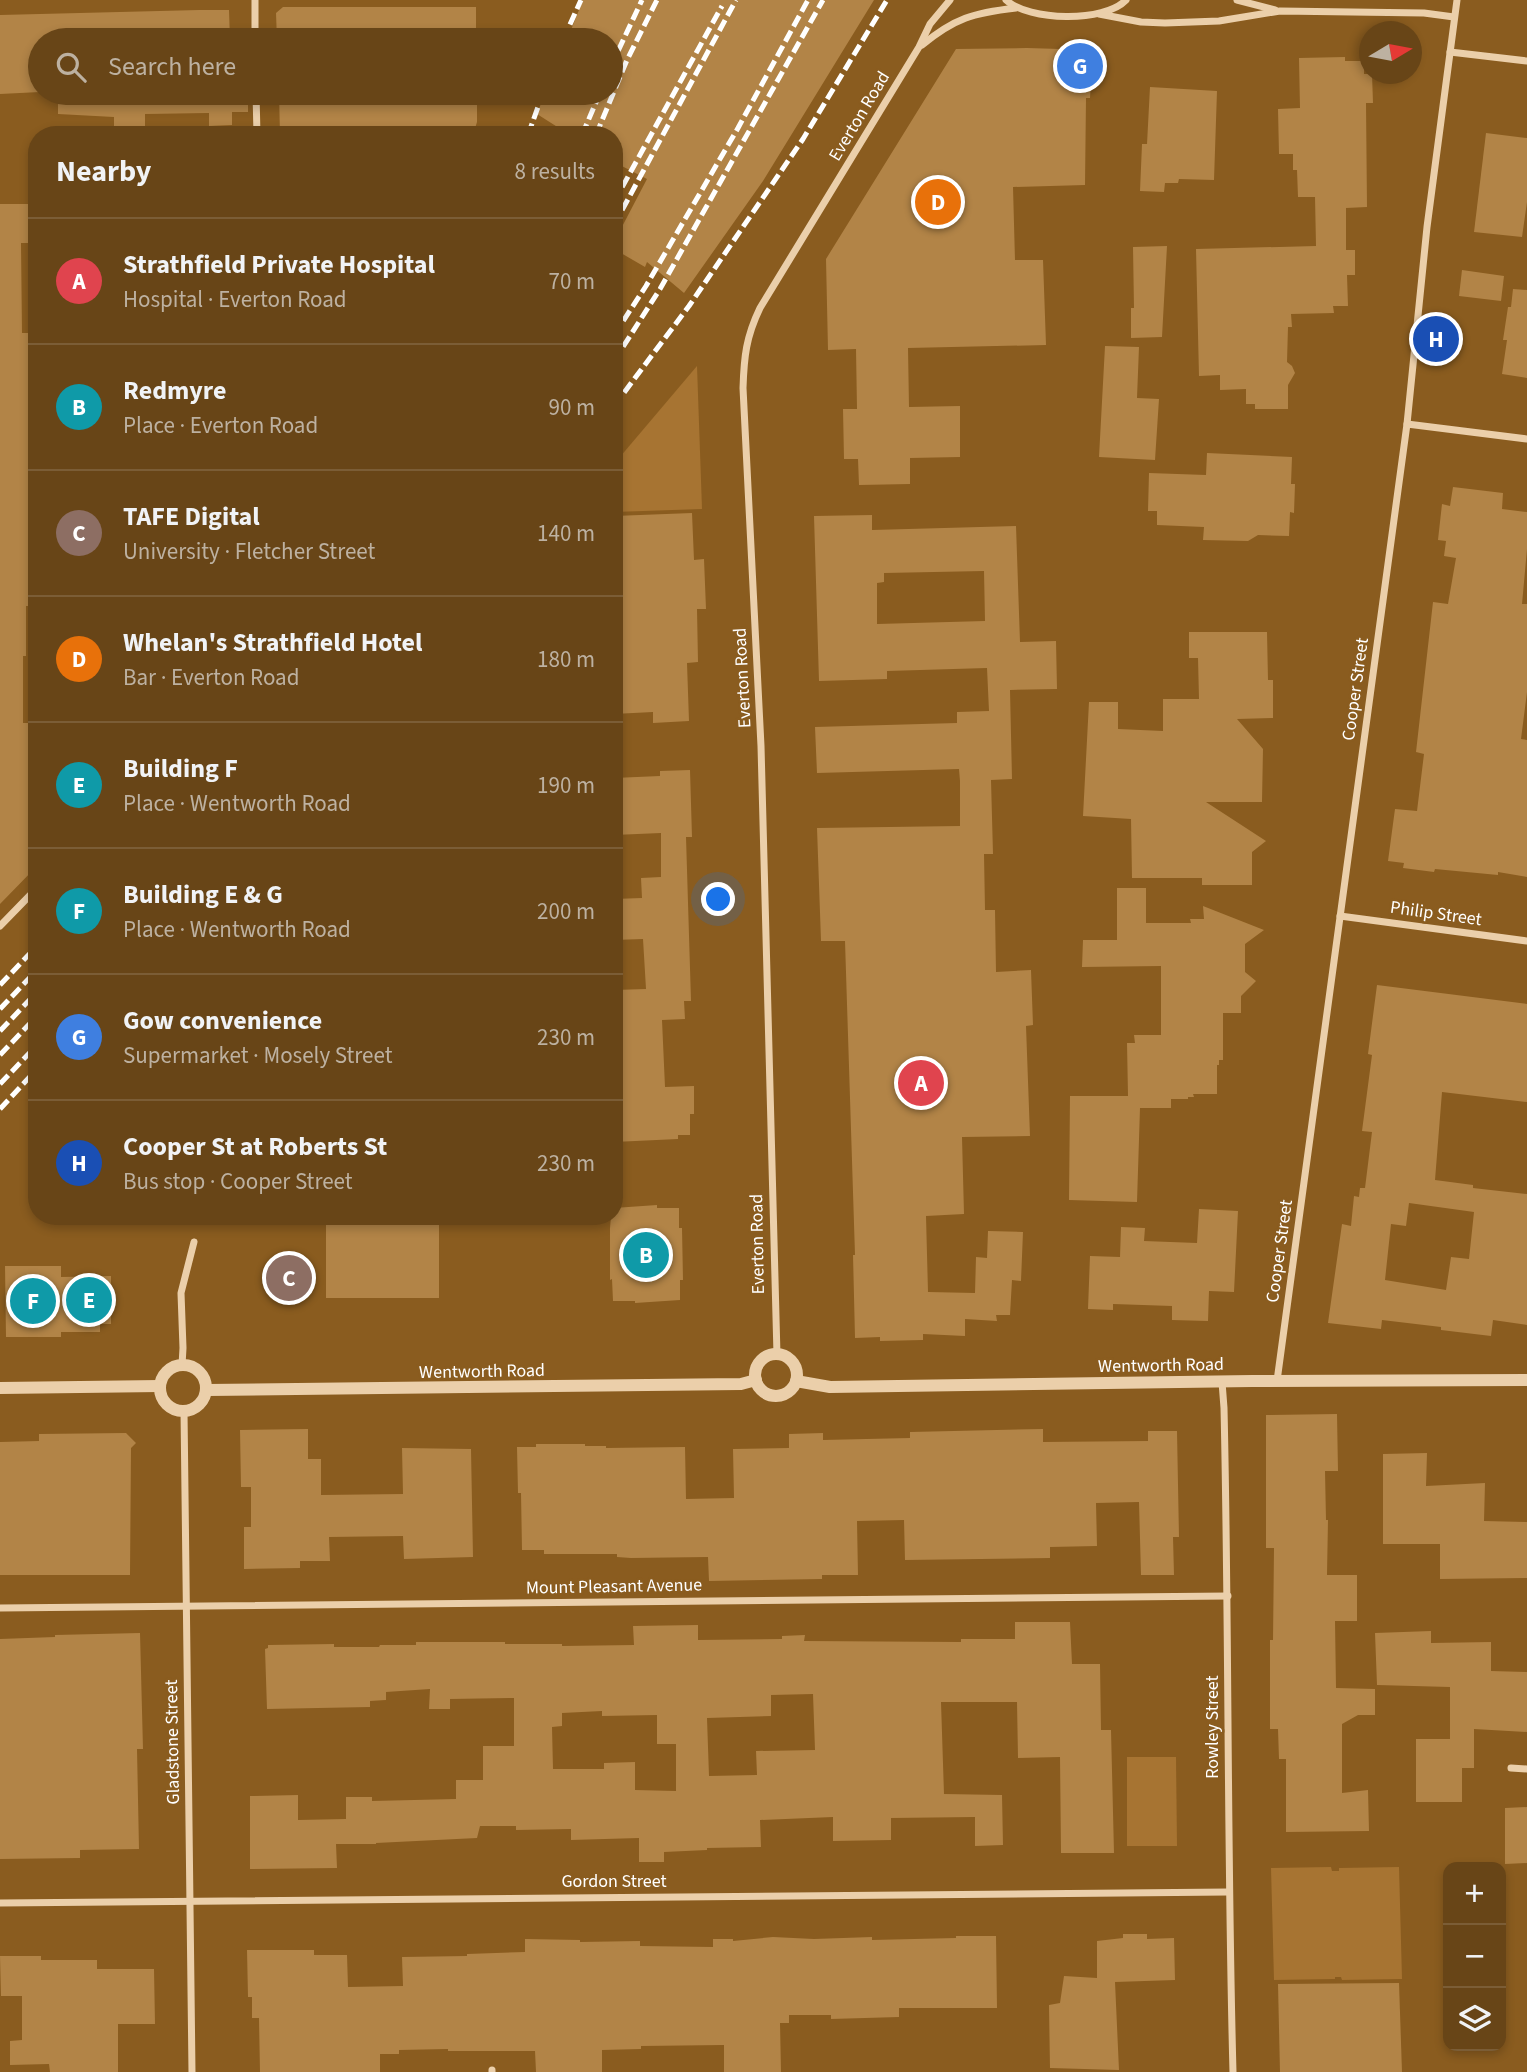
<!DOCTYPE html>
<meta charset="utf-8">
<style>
body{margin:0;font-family:"Source Sans 3",sans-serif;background:#704f24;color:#f1f3f6}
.controls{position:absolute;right:21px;bottom:21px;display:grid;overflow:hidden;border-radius:14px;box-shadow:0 4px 10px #0003}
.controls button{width:63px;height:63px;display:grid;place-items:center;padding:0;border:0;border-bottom:2px solid #7b5d36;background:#684517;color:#f1f3f6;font:35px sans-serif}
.compass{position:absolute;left:1359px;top:21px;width:63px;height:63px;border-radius:50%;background:#684517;box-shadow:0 4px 10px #0003;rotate:80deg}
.you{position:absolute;left:719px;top:900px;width:24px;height:24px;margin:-18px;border:5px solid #fff;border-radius:50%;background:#1a73e8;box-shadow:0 0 0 10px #1a73e833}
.badge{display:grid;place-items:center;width:46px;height:46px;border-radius:50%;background:#eead8d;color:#fff;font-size:23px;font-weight:700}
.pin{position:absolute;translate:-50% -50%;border:4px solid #fff;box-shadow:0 2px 7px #0006}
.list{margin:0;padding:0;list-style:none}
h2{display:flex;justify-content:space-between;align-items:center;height:91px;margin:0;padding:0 28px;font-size:30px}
h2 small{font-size:23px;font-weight:400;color:#bdb1a1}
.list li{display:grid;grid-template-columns:46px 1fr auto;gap:21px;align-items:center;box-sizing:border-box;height:126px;padding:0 28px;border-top:2px solid #7b5d36}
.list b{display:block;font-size:26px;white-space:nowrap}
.list p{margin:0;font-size:23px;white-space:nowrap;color:#bdb1a1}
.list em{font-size:23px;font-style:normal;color:#bdb1a1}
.icon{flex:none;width:38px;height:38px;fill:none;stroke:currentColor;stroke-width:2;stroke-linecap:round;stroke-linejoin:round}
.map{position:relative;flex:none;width:1527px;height:2072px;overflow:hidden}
.search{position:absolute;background:#684517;box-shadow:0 4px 10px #0003;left:28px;top:28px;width:595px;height:77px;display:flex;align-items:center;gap:18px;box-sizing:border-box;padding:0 24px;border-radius:38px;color:#bdb1a1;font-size:26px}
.panel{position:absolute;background:#684517;box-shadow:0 4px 10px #0003;left:28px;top:126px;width:595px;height:1099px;border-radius:28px}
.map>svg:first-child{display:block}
.green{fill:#a77432}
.building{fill:#b28447;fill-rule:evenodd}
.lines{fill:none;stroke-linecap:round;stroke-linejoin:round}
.minor{stroke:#ebcfaa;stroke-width:7}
.tertiary{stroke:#ebcfaa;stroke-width:12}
.rail{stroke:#fff;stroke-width:5;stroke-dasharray:12 5;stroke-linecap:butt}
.labels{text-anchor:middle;stroke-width:5;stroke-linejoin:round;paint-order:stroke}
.street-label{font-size:18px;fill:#fff;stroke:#8a5c1f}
</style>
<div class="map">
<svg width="1527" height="2072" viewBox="0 0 1527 2072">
<rect width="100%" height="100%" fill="#8a5c1f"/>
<g class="green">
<path d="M 697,366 L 702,509 L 614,512 L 614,464 Z"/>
<path d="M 1127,1757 L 1176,1757 L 1177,1846 L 1127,1846 Z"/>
<path d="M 1331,1867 L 1332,1871 L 1339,1871 L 1339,1868 L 1399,1867 L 1402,1979 L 1342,1980 L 1341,1977 L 1335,1977 L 1335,1979 L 1274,1980 L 1271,1868 Z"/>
</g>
<g class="building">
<path d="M 583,0 L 874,0 L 763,181 L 684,293 L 647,262 L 645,267 L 614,249 L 614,242 L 647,179 L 614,162 L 614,135 L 570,135 L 537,114 L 545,93 L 611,93 L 611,40 L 567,40 Z"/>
<path d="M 283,7 L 476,7 L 476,40 L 277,40 L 276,13 Z"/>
<path d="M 199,10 L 229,10 L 230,40 L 40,40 L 40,92 L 0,94 L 0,15 Z"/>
<path d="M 1027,48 L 1093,50 L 1090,98 L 1086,98 L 1085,185 L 1013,187 L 1015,260 L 1043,260 L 1046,345 L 908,348 L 909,407 L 960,406 L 960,457 L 910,458 L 910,484 L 859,485 L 858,459 L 844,459 L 843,409 L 857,409 L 856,349 L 828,350 L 826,259 L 956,49 Z"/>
<path d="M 1345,57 L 1345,61 L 1364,61 L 1364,74 L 1372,74 L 1373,103 L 1366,103 L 1367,207 L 1346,208 L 1346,250 L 1355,250 L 1355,275 L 1347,275 L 1348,306 L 1333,306 L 1334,313 L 1291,314 L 1292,327 L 1288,327 L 1287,362 L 1292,366 L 1295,373 L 1288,385 L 1288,409 L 1255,409 L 1255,404 L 1246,404 L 1246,389 L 1220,390 L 1220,375 L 1199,376 L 1196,249 L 1316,246 L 1315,197 L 1298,197 L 1297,170 L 1293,170 L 1293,154 L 1279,154 L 1278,109 L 1300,108 L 1299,58 Z"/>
<path d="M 1150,87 L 1217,91 L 1214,180 L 1179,179 L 1178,183 L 1165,183 L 1164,192 L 1140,191 L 1142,144 L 1147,144 Z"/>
<path d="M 58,93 L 248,93 L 248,112 L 232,112 L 232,125 L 209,126 L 209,113 L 145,114 L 145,135 L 114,134 L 114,117 L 58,114 Z"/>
<path d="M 279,93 L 477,93 L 477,122 L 473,135 L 444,135 L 443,130 L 383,131 L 383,135 L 280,135 Z"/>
<path d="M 1486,133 L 1527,138 L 1527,202 L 1522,237 L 1474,232 Z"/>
<path d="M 0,204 L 37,204 L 37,243 L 21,243 L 22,333 L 37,333 L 37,478 L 34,478 L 34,488 L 32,488 L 33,574 L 37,574 L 37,606 L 26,606 L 26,656 L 23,656 L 23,723 L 29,723 L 32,794 L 35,793 L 37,810 L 37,866 L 0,904 Z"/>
<path d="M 1167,246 L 1162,337 L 1131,338 L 1131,308 L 1134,308 L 1133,247 Z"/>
<path d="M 1462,270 L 1504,276 L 1501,301 L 1459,296 Z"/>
<path d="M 1513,289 L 1527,290 L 1527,378 L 1502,374 L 1507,340 L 1503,340 L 1508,307 L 1511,307 Z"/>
<path d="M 1105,346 L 1139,347 L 1137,398 L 1159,399 L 1155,460 L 1099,457 Z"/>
<path d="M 1207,453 L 1292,457 L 1291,484 L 1295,484 L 1294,513 L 1290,512 L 1289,536 L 1258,535 L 1248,541 L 1203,540 L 1204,527 L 1157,525 L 1157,511 L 1148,511 L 1149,473 L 1206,475 Z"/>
<path d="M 1453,487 L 1503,493 L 1502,509 L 1527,512 L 1527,549 L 1522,604 L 1527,604 L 1527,692 L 1521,739 L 1527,740 L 1527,877 L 1498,872 L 1498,875 L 1435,869 L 1434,872 L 1403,868 L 1404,863 L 1388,861 L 1395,809 L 1417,811 L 1424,754 L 1416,752 L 1433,602 L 1448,604 L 1456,558 L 1444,556 L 1446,541 L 1438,540 L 1442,504 L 1450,506 Z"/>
<path d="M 692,513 L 694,560 L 704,559 L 706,609 L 697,609 L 698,662 L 687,663 L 689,721 L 653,723 L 653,712 L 614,714 L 614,516 Z"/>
<path d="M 872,515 L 872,530 L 1016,526 L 1020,642 L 1056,641 L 1057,689 L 1010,690 L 1012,779 L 991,780 L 993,854 L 984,854 L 985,910 L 995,910 L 996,972 L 1031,970 L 1033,1025 L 1026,1026 L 1030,1136 L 962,1137 L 964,1214 L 926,1216 L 928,1292 L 975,1293 L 976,1257 L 987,1258 L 988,1231 L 1023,1232 L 1021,1281 L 1012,1280 L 1010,1315 L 996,1315 L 997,1321 L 965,1319 L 965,1336 L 923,1334 L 923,1340 L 880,1341 L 880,1337 L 855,1338 L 853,1255 L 855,1255 L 845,941 L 821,941 L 817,828 L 960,826 L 960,781 L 959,769 L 817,773 L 815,727 L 957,723 L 957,712 L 989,711 L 987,668 L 887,671 L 887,679 L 819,681 L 814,516 ZM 984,571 L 985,621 L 877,624 L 877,583 L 884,582 L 884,573 Z"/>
<path d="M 1189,632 L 1267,632 L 1268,680 L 1273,680 L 1273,718 L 1237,719 L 1263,749 L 1262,802 L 1206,802 L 1266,841 L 1252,852 L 1252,885 L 1202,885 L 1202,878 L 1132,878 L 1131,819 L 1083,816 L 1089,702 L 1118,702 L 1118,729 L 1163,731 L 1163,699 L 1199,699 L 1198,658 L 1189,658 Z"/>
<path d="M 690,770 L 692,837 L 686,837 L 691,1001 L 684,1001 L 685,1019 L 662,1020 L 665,1087 L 694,1086 L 694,1114 L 690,1114 L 690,1135 L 678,1135 L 678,1139 L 614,1142 L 614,990 L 646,989 L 643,939 L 614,940 L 614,899 L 642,898 L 641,878 L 661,877 L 661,833 L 614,835 L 614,778 L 660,776 L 660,771 Z"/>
<path d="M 1117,888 L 1146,888 L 1146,923 L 1191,923 L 1190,919 L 1204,919 L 1203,906 L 1264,930 L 1245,944 L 1245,972 L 1256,981 L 1241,996 L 1241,1013 L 1223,1013 L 1223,1060 L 1219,1060 L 1219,1065 L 1217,1065 L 1217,1094 L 1193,1094 L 1194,1097 L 1188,1097 L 1188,1099 L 1171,1099 L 1171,1108 L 1140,1108 L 1137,1202 L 1069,1200 L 1070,1096 L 1128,1096 L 1127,1043 L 1135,1043 L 1134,1035 L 1161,1035 L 1161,966 L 1082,967 L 1083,940 L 1117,940 Z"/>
<path d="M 1377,985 L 1527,1004 L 1527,1102 L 1442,1092 L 1435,1180 L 1473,1185 L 1473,1188 L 1527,1194 L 1527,1325 L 1493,1320 L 1491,1336 L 1441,1330 L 1441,1327 L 1382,1320 L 1381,1329 L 1328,1323 L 1342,1224 L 1351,1226 L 1354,1196 L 1359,1197 L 1360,1188 L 1365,1188 L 1372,1132 L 1362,1131 L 1372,1055 L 1368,1054 ZM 1409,1203 L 1474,1212 L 1469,1259 L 1451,1257 L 1446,1290 L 1385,1280 L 1391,1224 L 1406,1226 Z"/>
<path d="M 657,1205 L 657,1208 L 679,1208 L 679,1228 L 682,1228 L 683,1280 L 680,1280 L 680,1300 L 635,1303 L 635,1301 L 613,1301 L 612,1279 L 610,1280 L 610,1228 L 611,1216 L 614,1216 L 614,1208 Z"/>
<path d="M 1199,1209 L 1238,1211 L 1234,1292 L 1209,1291 L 1208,1321 L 1172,1320 L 1172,1306 L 1113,1304 L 1113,1310 L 1088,1309 L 1090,1256 L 1120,1257 L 1121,1227 L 1145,1228 L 1144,1241 L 1197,1243 Z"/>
<rect x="326" y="1216" width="113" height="82"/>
<path d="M 5,1266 L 61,1266 L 61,1277 L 111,1276 L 111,1324 L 100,1324 L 100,1332 L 61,1332 L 61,1337 L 6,1337 Z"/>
<path d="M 1337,1414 L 1338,1471 L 1325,1471 L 1326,1520 L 1328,1520 L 1327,1575 L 1357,1575 L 1357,1621 L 1335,1621 L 1336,1688 L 1375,1689 L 1375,1715 L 1358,1715 L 1342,1724 L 1342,1793 L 1368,1790 L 1369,1831 L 1286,1832 L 1286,1759 L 1279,1759 L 1278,1729 L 1270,1729 L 1270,1640 L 1273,1640 L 1274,1548 L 1266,1548 L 1266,1415 Z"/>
<path d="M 308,1429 L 308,1459 L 321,1459 L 321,1495 L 403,1494 L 402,1448 L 471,1449 L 473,1557 L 404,1559 L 403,1536 L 329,1537 L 330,1561 L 300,1561 L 300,1568 L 244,1569 L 244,1527 L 251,1527 L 251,1487 L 241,1487 L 240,1430 Z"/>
<path d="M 1043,1429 L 1043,1442 L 1148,1441 L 1148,1431 L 1177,1431 L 1179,1537 L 1173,1537 L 1174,1575 L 1141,1575 L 1139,1502 L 1096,1503 L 1097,1546 L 1050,1547 L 1050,1558 L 905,1560 L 904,1520 L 857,1521 L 858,1575 L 822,1575 L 822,1579 L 709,1581 L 708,1557 L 631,1558 L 617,1557 L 617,1554 L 544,1554 L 544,1550 L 522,1550 L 521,1493 L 518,1493 L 517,1447 L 536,1447 L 536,1444 L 585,1444 L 585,1446 L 606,1446 L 606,1448 L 685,1447 L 686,1499 L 734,1498 L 733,1449 L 789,1448 L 789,1434 L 823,1433 L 823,1440 L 910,1438 L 910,1432 Z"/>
<path d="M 126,1433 L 136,1443 L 131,1448 L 130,1575 L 0,1575 L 0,1442 L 39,1441 L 39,1434 Z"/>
<path d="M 1427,1453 L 1426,1486 L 1485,1483 L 1484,1521 L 1527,1522 L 1527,1578 L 1440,1579 L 1440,1544 L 1383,1544 L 1383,1454 Z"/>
<path d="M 1015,1622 L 1070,1622 L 1072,1664 L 1100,1664 L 1101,1730 L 1111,1730 L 1114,1853 L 1061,1853 L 1060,1757 L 1018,1758 L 1017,1702 L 941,1702 L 944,1794 L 1002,1795 L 1003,1845 L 975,1846 L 975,1817 L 891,1818 L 891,1840 L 833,1841 L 833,1817 L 760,1820 L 761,1847 L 707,1848 L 707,1850 L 664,1852 L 664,1862 L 639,1862 L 639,1838 L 571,1840 L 571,1829 L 516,1830 L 516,1826 L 480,1826 L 477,1838 L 376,1843 L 376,1844 L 336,1844 L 337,1868 L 250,1869 L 250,1796 L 298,1795 L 298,1820 L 346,1819 L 346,1797 L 372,1797 L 372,1801 L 456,1799 L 456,1780 L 483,1780 L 483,1746 L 514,1746 L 514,1698 L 450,1699 L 450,1709 L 429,1709 L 430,1689 L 386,1692 L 386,1700 L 370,1701 L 370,1707 L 267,1709 L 265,1649 L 268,1648 L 268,1645 L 334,1644 L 334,1647 L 379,1647 L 380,1645 L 416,1645 L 416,1642 L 505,1642 L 505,1644 L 562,1644 L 562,1646 L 634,1645 L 633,1626 L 698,1625 L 698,1640 L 782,1639 L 782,1636 L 805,1635 L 804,1641 L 961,1642 L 961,1639 L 1015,1639 ZM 813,1694 L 815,1750 L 756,1751 L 757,1775 L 709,1776 L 707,1718 L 771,1716 L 771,1695 ZM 602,1711 L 602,1716 L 657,1715 L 657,1744 L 676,1744 L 676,1791 L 635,1790 L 635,1762 L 604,1763 L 604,1769 L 553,1769 L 552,1727 L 562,1726 L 562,1713 Z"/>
<path d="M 1431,1631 L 1431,1643 L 1491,1642 L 1491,1671 L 1527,1672 L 1527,1732 L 1474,1729 L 1474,1768 L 1462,1768 L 1462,1802 L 1416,1802 L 1416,1739 L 1450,1739 L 1450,1687 L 1377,1685 L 1375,1633 Z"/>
<path d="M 140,1633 L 143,1749 L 137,1749 L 139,1849 L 80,1850 L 80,1858 L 0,1859 L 0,1639 L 55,1637 L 55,1635 Z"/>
<path d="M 1527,1807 L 1527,1863 L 1505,1864 L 1505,1808 Z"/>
<path d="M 1123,1934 L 1147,1934 L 1147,1939 L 1174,1938 L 1175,1980 L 1115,1982 L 1119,2070 L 1050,2068 L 1049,2005 L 1060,2003 L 1064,1976 L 1097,1978 L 1097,1941 L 1123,1938 Z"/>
<path d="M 956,1936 L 996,1936 L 997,2008 L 899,2008 L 899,2017 L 831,2019 L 831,2015 L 789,2015 L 789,2023 L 780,2023 L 781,2072 L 724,2072 L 724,2045 L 641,2046 L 641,2049 L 602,2050 L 602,2072 L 536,2072 L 535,2051 L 448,2051 L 448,2049 L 399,2050 L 399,2054 L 380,2054 L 380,2072 L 260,2072 L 259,2018 L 252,2018 L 252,1997 L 248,1997 L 247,1950 L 314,1950 L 314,1955 L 347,1955 L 348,1987 L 403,1986 L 402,1957 L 467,1956 L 467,1954 L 525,1952 L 525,1939 L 580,1940 L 580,1942 L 640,1941 L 640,1946 L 713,1947 L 713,1939 L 733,1939 L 733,1941 L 773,1937 L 814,1939 L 872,1937 L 872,1940 L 956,1938 Z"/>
<path d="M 0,1956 L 41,1956 L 41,1960 L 97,1960 L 97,1969 L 154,1969 L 155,2024 L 118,2024 L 118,2072 L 50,2072 L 49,2064 L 10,2065 L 10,2041 L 22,2040 L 22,1996 L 1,1996 Z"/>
<path d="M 1399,1983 L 1402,2072 L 1280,2072 L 1278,1984 Z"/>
</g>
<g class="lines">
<g class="minor">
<path d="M 255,0 L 255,40"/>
<path d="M 1006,0 C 1029,21 1104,23 1126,0"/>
<path d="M 1237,0 L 1275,10"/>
<path d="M 1099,14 L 1141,22 L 1165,23 L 1219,21 L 1280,11 L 1424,13 L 1454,17"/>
<path d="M 922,45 C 955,18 973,13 1016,8"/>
<path d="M 1450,52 L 1527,61"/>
<path d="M 256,93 L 257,135"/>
<path d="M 1407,424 L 1527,439"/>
<path d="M 1340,916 L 1527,941"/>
<path d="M 0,926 L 37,888"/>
<path d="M 777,1355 L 761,746 L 743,388 C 744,357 746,337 760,308 L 919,47 L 930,24 L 950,0"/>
<path d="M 182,1365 L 183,1348 L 181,1293 L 194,1242"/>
<path d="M 1277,1381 L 1407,424 L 1427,227 L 1457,0"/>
<path d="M 1222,1382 L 1224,1408 C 1229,1629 1227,1851 1233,2072"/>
<path d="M 184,1411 L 192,2072"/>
<path d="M 0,1608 L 1228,1596"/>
<path d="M 1511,1768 L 1527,1769"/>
<path d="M 0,1903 L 1228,1892"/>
<path d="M 492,2070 L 492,2072"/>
</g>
<g class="tertiary">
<circle cx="776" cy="1375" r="21"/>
<circle cx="183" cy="1388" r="23"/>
<path d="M 796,1381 L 830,1387 L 1252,1381 L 1527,1380"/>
<path d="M 0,1388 L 160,1386"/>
<path d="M 207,1390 L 741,1384 L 756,1380"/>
</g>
<g class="rail">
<path d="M 563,40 L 581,0"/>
<path d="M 611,66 L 642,0"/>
<path d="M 528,135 L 543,93"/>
<path d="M 582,135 L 600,93"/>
<path d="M 596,135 L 627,60 L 657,0"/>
<path d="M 614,202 L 722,6"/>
<path d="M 614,225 L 736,0"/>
<path d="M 614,335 L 646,286 L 738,128 L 808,0"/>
<path d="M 614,361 L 660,289 L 823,0"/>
<path d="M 614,406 L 689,306 L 803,139 L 887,0"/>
<path d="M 0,985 L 37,946"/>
<path d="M 0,1009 L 37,970"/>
<path d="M 0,1031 L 37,992"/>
<path d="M 0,1055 L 37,1016"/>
<path d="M 0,1084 L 37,1045"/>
<path d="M 0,1109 L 37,1069"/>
</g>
</g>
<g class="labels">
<g class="street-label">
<text transform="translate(859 116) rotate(-59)" y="6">Everton Road</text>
<text transform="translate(742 678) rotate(-93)" y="6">Everton Road</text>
<text transform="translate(1355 689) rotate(-82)" y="6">Cooper Street</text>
<text transform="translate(1436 913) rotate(8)" y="6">Philip Street</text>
<text transform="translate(757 1244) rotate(-91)" y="6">Everton Road</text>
<text transform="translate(1279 1251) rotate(-82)" y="6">Cooper Street</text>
<text transform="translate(1161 1365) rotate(-1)" y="6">Wentworth Road</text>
<text transform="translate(482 1371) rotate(-1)" y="6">Wentworth Road</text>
<text transform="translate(614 1586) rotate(-1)" y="6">Mount Pleasant Avenue</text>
<text transform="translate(1212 1727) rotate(-90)" y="6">Rowley Street</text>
<text transform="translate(172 1742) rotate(-91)" y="6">Gladstone Street</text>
<text x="614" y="1887">Gordon Street</text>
</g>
</g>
</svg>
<div class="controls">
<button>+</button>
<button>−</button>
<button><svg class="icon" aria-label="layers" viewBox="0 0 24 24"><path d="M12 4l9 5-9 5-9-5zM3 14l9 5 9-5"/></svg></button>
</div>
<svg class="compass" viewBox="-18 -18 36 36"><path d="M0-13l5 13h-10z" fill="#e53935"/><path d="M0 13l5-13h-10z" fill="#bdb1a1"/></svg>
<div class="you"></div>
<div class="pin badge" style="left:921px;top:1083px;background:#e0444e">A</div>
<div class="pin badge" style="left:646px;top:1255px;background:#0f9aa8">B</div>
<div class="pin badge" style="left:289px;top:1278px;background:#8d6e63">C</div>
<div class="pin badge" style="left:938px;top:202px;background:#e8710a">D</div>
<div class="pin badge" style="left:89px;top:1300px;background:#0f9aa8">E</div>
<div class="pin badge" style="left:33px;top:1301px;background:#0f9aa8">F</div>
<div class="pin badge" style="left:1080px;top:66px;background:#3f7fe0">G</div>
<div class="pin badge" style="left:1436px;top:339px;background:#1a4fb4">H</div>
<div class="search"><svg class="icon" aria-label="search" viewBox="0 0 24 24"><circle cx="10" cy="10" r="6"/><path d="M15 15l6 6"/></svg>Search here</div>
<section class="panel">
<h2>Nearby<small>8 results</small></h2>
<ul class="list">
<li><span class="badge" style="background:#e0444e">A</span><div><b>Strathfield Private Hospital</b><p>Hospital · Everton Road</p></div><em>70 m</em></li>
<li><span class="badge" style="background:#0f9aa8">B</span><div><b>Redmyre</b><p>Place · Everton Road</p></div><em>90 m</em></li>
<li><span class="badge" style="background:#8d6e63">C</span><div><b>TAFE Digital</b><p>University · Fletcher Street</p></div><em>140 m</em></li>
<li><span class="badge" style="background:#e8710a">D</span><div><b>Whelan's Strathfield Hotel</b><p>Bar · Everton Road</p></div><em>180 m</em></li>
<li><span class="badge" style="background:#0f9aa8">E</span><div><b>Building F</b><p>Place · Wentworth Road</p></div><em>190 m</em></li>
<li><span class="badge" style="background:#0f9aa8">F</span><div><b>Building E &amp; G</b><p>Place · Wentworth Road</p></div><em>200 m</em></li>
<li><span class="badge" style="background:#3f7fe0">G</span><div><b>Gow convenience</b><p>Supermarket · Mosely Street</p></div><em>230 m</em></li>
<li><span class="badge" style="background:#1a4fb4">H</span><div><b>Cooper St at Roberts St</b><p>Bus stop · Cooper Street</p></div><em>230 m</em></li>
</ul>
</section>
</div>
